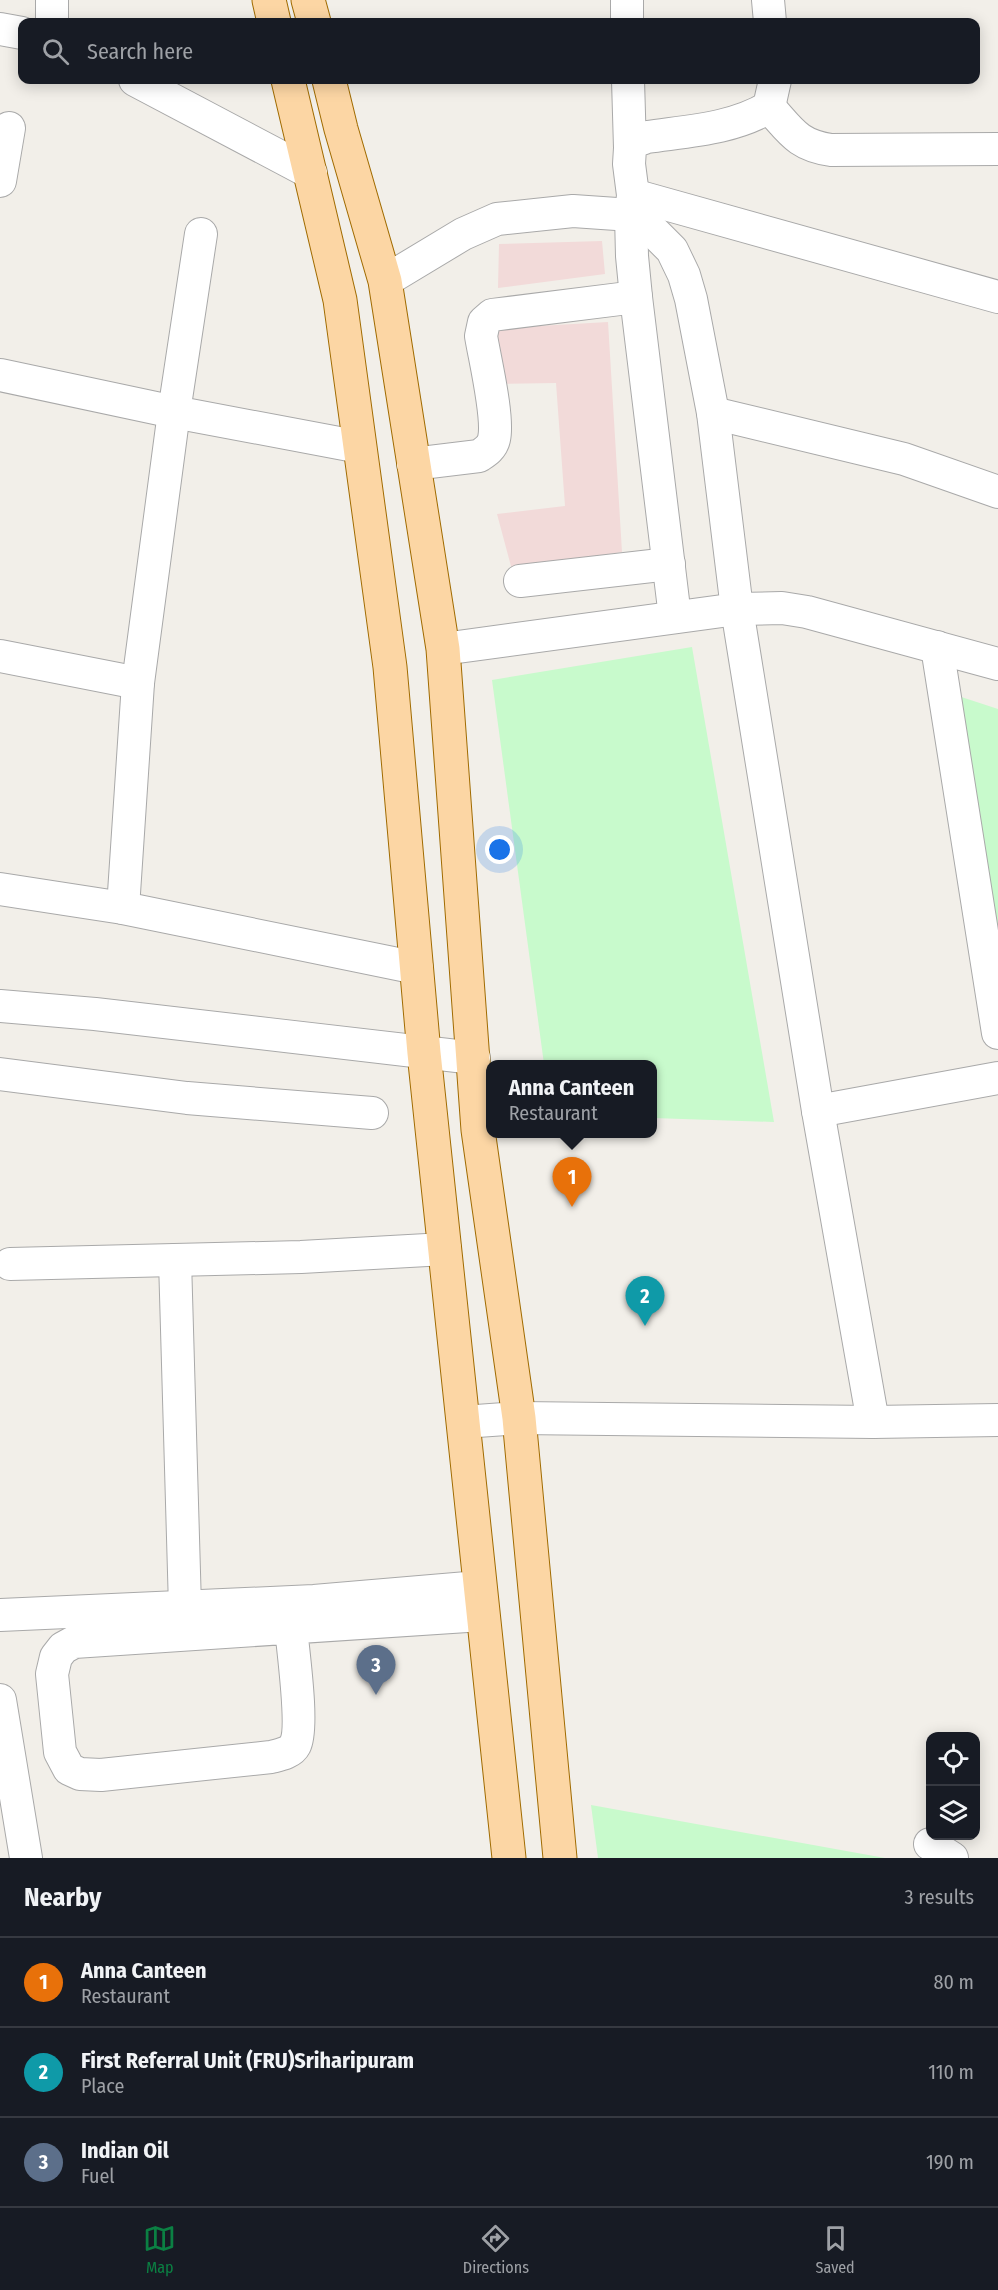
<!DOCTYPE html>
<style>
body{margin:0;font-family:"Fira Sans Condensed",sans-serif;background:#20242c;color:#f1f3f6}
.controls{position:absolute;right:18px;bottom:18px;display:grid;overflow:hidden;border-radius:12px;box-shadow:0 3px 15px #0003}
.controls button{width:54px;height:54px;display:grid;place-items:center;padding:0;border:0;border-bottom:2px solid #363941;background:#171b24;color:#f1f3f6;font:30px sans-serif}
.you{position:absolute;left:500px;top:850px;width:21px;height:21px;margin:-15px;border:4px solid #fff;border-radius:50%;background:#1a73e8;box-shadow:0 0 0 9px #1a73e833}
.badge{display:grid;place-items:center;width:39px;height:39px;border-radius:50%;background:#0b8043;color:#fff;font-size:20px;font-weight:700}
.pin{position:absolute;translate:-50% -50px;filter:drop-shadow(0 2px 3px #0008)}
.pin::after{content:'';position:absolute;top:32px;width:21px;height:18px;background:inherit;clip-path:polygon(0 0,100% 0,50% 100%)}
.popup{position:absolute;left:486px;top:1060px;width:171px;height:78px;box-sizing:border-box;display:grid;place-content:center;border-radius:12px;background:#171b24;filter:drop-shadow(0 2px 4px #0005);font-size:20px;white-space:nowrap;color:#9ea1a6}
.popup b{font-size:22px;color:#f1f3f6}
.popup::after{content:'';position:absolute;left:50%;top:100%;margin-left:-12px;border:12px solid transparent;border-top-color:#171b24}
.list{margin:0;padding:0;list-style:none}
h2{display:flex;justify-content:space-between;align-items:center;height:78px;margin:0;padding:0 24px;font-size:26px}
h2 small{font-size:20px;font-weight:400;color:#9ea1a6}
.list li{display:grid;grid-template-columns:39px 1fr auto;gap:18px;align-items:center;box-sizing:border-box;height:90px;padding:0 24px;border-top:2px solid #363941}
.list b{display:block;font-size:22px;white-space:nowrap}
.list p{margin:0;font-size:20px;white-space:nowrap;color:#9ea1a6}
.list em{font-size:20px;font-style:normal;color:#9ea1a6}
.icon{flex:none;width:33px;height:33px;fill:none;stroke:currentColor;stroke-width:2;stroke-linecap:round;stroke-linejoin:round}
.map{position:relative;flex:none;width:998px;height:1858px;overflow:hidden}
.search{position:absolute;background:#171b24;box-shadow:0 3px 15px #0003;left:18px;right:18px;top:18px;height:66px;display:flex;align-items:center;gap:15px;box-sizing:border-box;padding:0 21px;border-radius:12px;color:#9ea1a6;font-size:22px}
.sheet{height:348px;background:#171b24}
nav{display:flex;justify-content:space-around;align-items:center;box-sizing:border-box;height:84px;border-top:2px solid #363941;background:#171b24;font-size:16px;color:#9ea1a6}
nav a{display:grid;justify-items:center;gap:3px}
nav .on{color:#0b8043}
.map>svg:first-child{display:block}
.commercial{fill:#f2dad9}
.park{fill:#c8facc}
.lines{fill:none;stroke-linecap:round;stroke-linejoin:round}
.minor-casing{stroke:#a9a9a9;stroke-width:34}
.major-casing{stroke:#a06b00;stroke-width:35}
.minor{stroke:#fff;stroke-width:32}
.major{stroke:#fcd6a4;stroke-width:33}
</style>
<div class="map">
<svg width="998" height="1858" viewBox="0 0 998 1858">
<rect width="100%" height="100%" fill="#f2efe9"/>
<g class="commercial">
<path d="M 602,241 L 605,274 L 498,288 L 499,244 Z"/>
<path d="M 608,322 L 622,552 L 512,570 L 497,514 L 565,506 L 556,383 L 495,384 L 488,329 Z"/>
</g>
<g class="park">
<path d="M 692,647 L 774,1122 L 653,1118 L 653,1064 L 544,1064 L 492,680 Z"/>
<path d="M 943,691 L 998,709 L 998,971 Z"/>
<path d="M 591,1805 L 885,1858 L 598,1858 Z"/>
</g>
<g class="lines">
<defs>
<g id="minor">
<path d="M 627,0 L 627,22"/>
<path d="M 768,0 L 770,22"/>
<path d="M 52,22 L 52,0"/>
<path d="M 0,29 L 22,33"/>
<path d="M 135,80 L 311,173"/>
<path d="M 628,80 L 630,148"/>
<path d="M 769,107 C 791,131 797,145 831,150 L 998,149"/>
<path d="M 0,181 L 9,128"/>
<path d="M 633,195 L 998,297"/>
<path d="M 385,281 L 463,234 L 497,219 L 573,211 L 631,215 L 646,224 L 672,250 L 684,275 L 691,299 L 713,413 L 737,609 L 818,1111 L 873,1422"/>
<path d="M 0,375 L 174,412 L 360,447"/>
<path d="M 713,413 L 904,459 L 998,492"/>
<path d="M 413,464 L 479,456 C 485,452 492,448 494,439 C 499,418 485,360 481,336 L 484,322 L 492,315 L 636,297"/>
<path d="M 520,581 L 669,564"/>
<path d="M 675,617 L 636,297 L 632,256 L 631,215 L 633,195 L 629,164 L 630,148 L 636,141 L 647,137 C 688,131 733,129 769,107 L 775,80"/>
<path d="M 937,647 L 998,1033"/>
<path d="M 443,649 L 737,609 L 782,608 L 807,612 L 998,664"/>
<path d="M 0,656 L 138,683"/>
<path d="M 0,889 L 123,908 L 417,968"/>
<path d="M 123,908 L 138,683 L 174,412 L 201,234"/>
<path d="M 0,1006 L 95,1014 L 474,1058"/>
<path d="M 0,1074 L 187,1098 L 372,1113"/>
<path d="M 818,1111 L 998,1078"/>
<path d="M 175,1260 L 185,1607"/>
<path d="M 10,1264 L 301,1257 L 445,1249"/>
<path d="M 463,1422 L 519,1418 L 873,1422 L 998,1420"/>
<path d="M 0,1615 L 314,1601 L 479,1587"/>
<path d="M 291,1628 C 293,1651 304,1728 295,1745 C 291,1753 279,1755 271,1757 L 101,1775 L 80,1774 L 69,1769 L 60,1752 L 52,1674 L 56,1657 L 63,1648 L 74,1642 L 482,1615"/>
<path d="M 0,1700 L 26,1858"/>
<path d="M 930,1844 L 952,1858"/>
</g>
<g id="major">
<path d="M 269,0 L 274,22"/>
<path d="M 308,0 L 314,22"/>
<path d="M 288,80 L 340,300 L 390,667 L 424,1053 L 509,1858"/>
<path d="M 329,80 L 341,129 L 385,281 L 443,649 L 478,1130 L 519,1418 L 560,1858"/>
</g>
</defs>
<use href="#minor" class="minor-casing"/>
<use href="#major" class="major-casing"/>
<use href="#minor" class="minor"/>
<use href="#major" class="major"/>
</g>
</svg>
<div class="controls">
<button><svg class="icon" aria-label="locate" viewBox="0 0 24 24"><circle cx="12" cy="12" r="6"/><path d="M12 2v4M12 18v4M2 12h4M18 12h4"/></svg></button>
<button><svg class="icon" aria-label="layers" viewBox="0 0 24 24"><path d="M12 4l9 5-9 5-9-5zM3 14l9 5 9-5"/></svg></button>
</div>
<div class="you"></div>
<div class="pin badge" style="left:572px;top:1207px;background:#e8710a">1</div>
<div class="popup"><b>Anna Canteen</b>Restaurant</div>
<div class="pin badge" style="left:645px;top:1326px;background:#0f9aa8">2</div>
<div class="pin badge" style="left:376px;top:1695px;background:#5c6f8a">3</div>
<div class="search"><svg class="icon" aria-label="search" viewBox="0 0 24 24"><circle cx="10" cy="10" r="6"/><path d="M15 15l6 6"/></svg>Search here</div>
</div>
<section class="sheet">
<h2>Nearby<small>3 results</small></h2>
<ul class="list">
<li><span class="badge" style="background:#e8710a">1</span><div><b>Anna Canteen</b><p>Restaurant</p></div><em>80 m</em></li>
<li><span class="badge" style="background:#0f9aa8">2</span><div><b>First Referral Unit (FRU)Sriharipuram</b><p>Place</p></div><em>110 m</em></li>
<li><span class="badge" style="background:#5c6f8a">3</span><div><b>Indian Oil</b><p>Fuel</p></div><em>190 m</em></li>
</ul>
</section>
<nav>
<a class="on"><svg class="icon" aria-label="map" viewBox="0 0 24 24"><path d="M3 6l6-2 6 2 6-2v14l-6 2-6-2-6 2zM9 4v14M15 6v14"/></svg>Map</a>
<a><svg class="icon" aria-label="directions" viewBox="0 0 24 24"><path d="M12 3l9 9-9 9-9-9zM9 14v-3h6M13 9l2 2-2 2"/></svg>Directions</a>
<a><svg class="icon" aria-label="saved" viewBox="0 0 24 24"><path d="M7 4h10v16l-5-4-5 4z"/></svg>Saved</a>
</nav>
